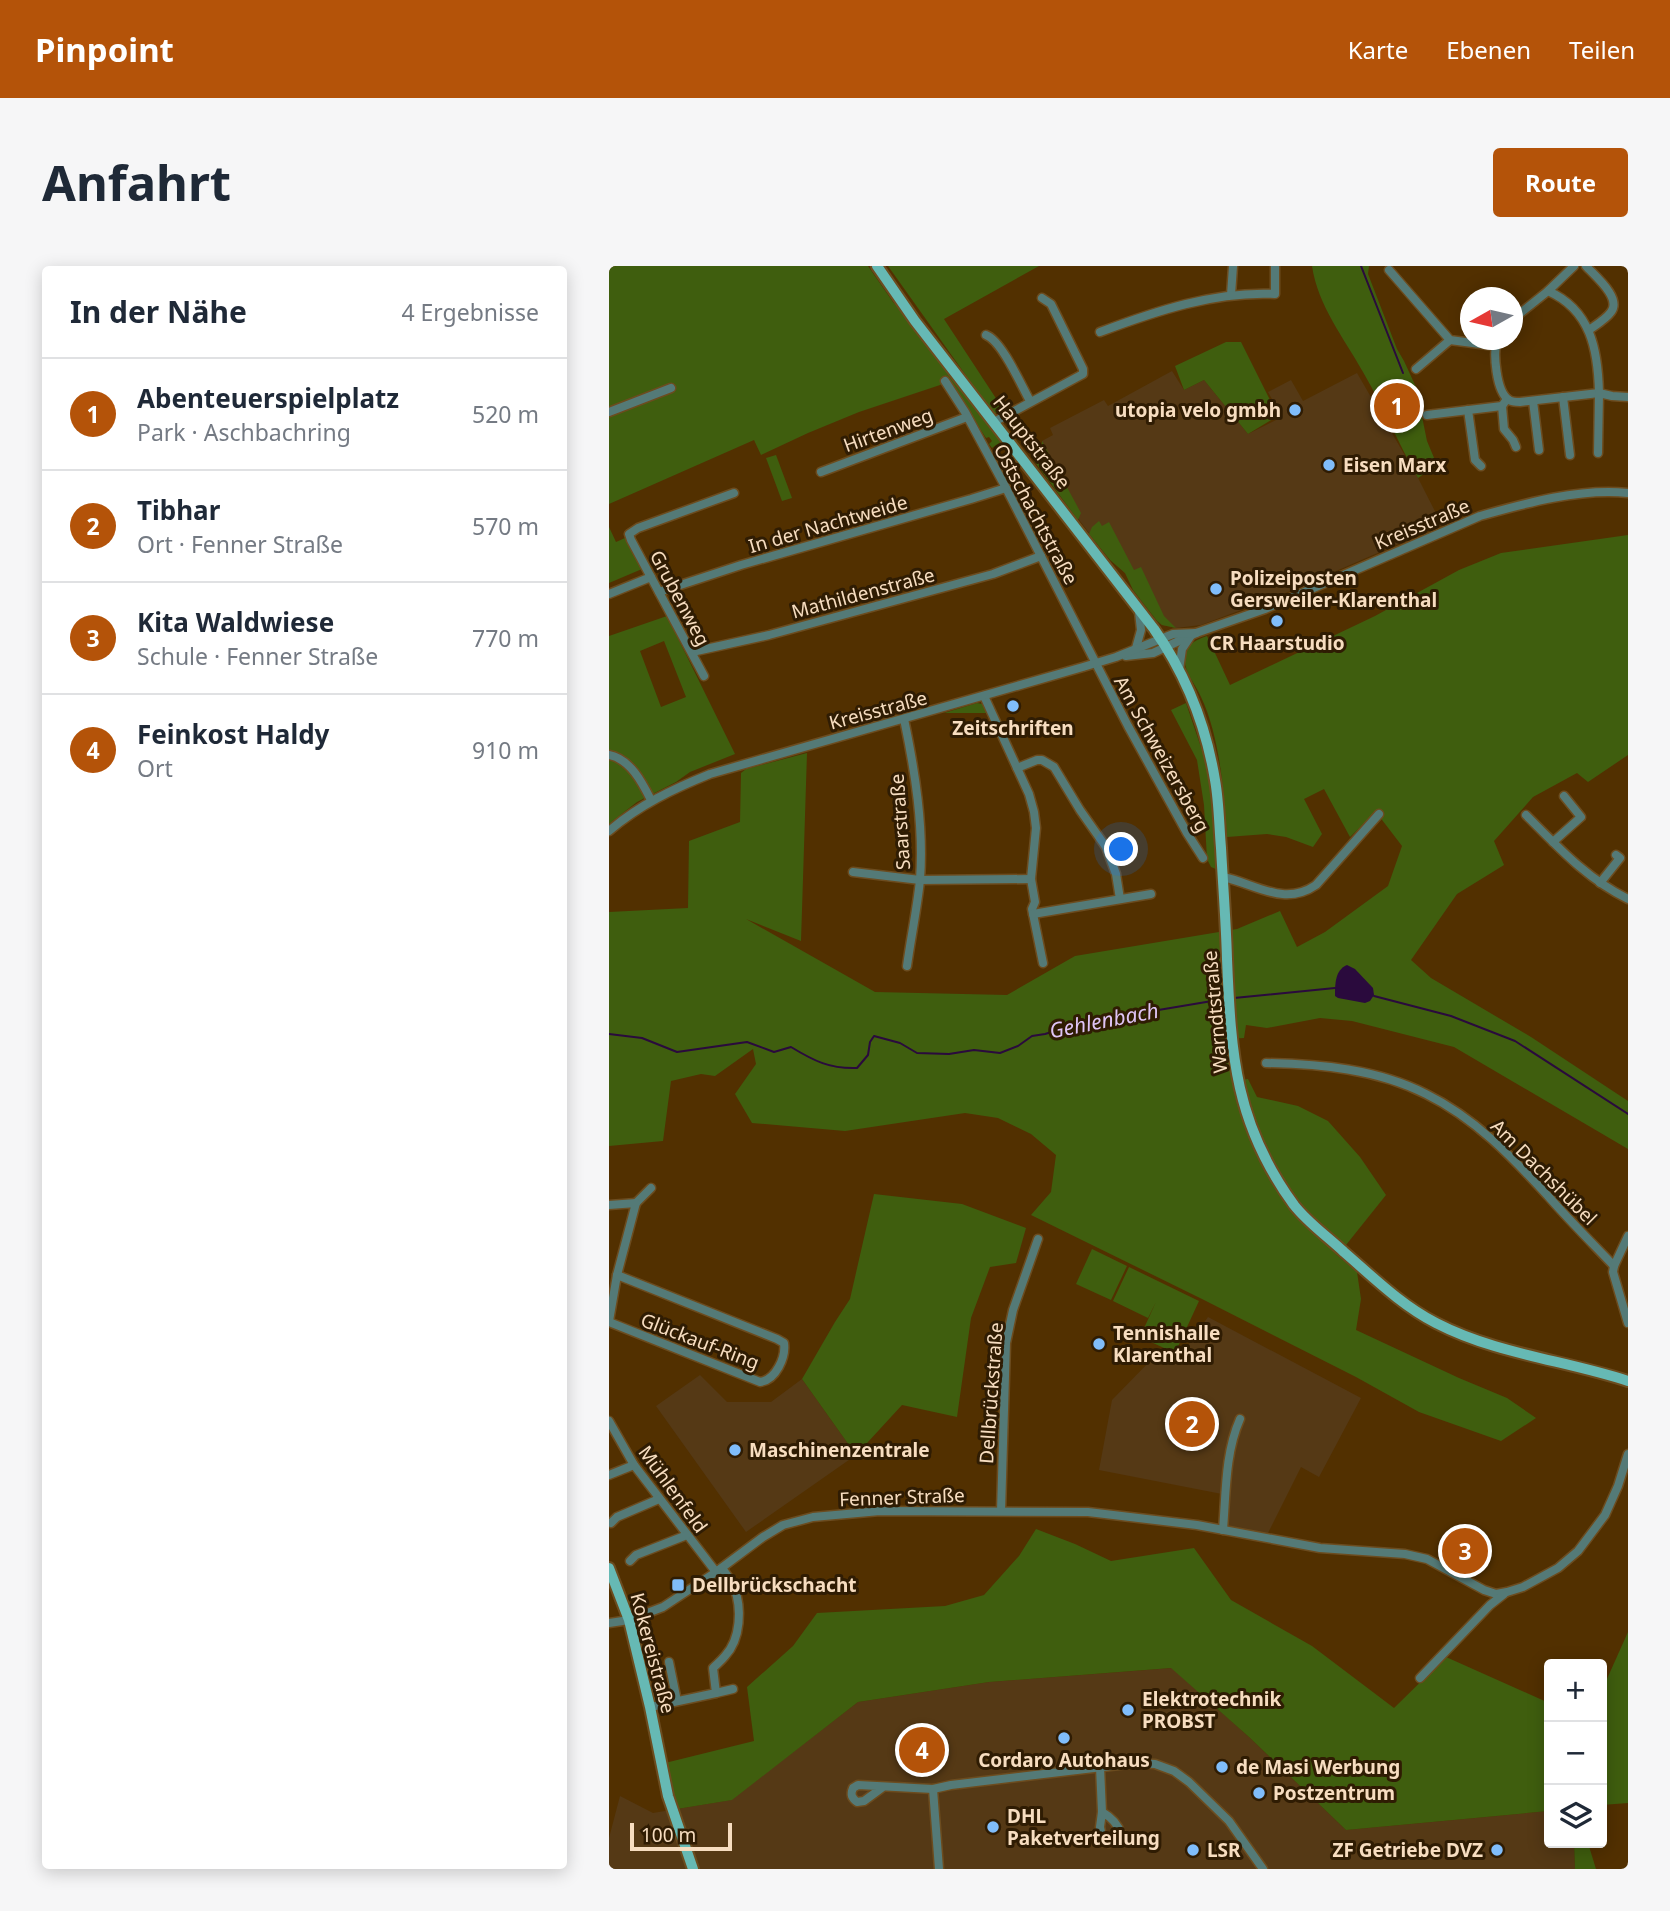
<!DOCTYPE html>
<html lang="de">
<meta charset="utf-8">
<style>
body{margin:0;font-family:"Noto Sans",sans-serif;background:#f6f6f7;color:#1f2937}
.controls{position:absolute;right:21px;bottom:21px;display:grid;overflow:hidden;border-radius:7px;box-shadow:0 4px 18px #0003}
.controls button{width:63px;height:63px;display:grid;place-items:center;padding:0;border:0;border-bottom:2px solid #e0e1e3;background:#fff;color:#1f2937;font:35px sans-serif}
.compass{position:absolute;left:851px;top:21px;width:63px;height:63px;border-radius:50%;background:#fff;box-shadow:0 4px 18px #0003;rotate:262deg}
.scale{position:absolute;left:21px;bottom:18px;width:102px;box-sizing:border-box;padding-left:7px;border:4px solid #f7ddc0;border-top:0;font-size:19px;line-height:24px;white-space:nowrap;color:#f7ddc0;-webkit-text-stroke:5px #2f1c03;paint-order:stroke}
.you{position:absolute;left:513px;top:584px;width:24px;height:24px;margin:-18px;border:5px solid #fff;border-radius:50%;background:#1a73e8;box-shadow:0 0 0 10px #1a73e833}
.badge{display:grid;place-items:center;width:46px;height:46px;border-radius:50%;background:#b45309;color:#fff;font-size:23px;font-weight:700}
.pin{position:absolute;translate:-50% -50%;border:4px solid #fff;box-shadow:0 2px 7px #0006}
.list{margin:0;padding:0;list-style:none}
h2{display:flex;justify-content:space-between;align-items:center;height:91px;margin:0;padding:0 28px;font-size:30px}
h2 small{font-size:23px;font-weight:400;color:#747a83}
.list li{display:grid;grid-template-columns:46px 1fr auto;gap:21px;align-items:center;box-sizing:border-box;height:112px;padding:0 28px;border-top:2px solid #e0e1e3}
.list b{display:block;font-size:26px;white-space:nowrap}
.list p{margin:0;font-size:23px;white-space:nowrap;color:#747a83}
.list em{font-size:23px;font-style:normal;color:#747a83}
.icon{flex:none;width:38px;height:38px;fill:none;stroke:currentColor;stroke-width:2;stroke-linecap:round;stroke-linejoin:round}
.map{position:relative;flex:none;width:1019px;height:1603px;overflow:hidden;border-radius:7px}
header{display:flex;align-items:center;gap:42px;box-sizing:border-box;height:98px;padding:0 35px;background:#b45309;color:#fff}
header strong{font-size:33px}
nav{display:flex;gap:38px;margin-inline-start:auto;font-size:24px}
.intro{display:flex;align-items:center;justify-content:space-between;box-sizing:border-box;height:168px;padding:0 42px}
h1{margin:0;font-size:49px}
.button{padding:18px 32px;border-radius:7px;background:#b45309;color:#fff;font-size:24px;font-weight:700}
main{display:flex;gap:42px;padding:0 42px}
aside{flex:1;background:#fff;border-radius:7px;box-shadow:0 4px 18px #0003}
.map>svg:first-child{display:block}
.built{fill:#553915}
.green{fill:#3f5e0e;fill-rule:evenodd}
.water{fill:#2a0a3d}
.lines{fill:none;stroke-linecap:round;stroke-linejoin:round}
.stream{stroke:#2a0a3d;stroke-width:2}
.minor-casing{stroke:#6c4c1f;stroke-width:11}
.major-casing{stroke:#6c4c1f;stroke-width:14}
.minor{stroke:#547a77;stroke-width:8}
.major{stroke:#66b9b4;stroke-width:10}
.poi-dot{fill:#80bdfa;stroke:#2f1c03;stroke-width:2.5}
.labels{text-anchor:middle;stroke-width:6;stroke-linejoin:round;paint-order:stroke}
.poi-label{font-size:19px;font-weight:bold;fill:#f7ddc0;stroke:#2f1c03;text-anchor:start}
.street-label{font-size:19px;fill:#f7ddc0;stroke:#2f1c03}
.water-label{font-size:21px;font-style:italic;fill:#dfc4f6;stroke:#2f1c03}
</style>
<header>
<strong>Pinpoint</strong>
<nav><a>Karte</a><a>Ebenen</a><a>Teilen</a></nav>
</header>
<div class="intro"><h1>Anfahrt</h1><a class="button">Route</a></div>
<main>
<aside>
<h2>In der Nähe<small>4 Ergebnisse</small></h2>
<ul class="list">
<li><span class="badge">1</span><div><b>Abenteuerspielplatz</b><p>Park · Aschbachring</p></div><em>520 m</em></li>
<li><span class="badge">2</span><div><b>Tibhar</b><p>Ort · Fenner Straße</p></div><em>570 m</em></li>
<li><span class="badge">3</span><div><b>Kita Waldwiese</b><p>Schule · Fenner Straße</p></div><em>770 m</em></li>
<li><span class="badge">4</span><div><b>Feinkost Haldy</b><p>Ort</p></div><em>910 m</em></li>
</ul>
</aside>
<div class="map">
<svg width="1019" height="1603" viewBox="0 0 1019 1603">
<rect width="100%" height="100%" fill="#523000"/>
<g class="built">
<path d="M 563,105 L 575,124 L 595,114 L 639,168 L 673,151 L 659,126 L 682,114 L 694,135 L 748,107 L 809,212 L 833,259 L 672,329 L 592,359 L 567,362 L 553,359 L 532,335 L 516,307 L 497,289 L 425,195 L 432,186 L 433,175 L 444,169 L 441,162 L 495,134 L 499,140 Z"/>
<path d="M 599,1051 L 752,1132 L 710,1211 L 692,1201 L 658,1269 L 611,1260 L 613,1228 L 490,1204 L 503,1134 L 546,1090 L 571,1091 Z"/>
<path d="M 91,1109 L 118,1136 L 162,1136 L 193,1113 L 247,1189 L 137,1266 L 47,1140 Z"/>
<path d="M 563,1402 L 640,1471 L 737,1564 L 940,1545 L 940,1577 L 965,1577 L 966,1603 L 0,1603 L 0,1572 L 11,1530 L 44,1547 L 122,1534 L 249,1436 L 380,1416 Z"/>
</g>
<g class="green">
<path d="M 0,0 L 259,0 L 284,36 L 303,57 L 392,176 L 383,182 L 380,178 L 383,175 L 380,171 L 377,172 L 340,116 L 250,146 L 199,167 L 152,189 L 145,174 L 0,238 Z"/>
<path d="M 279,0 L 430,0 L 335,53 L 392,140 L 392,144 L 387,147 L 383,146 Z"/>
<path d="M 703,0 L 760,0 L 759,8 L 788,83 L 795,95 L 807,121 L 818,175 L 828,199 L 809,212 C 789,177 774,140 754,106 C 735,72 709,40 703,0 Z"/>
<path d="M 617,76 L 632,76 L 669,150 L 639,168 L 595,114 L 575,124 L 566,100 Z"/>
<path d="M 433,175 L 472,247 L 469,254 L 425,195 L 432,186 Z"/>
<path d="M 167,189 L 183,232 L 173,235 L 157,192 Z"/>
<path d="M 490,255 L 493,260 L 500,256 L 525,304 L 532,301 L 555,350 L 567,362 L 553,359 L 548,355 L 524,324 L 516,307 L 501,294 L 480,268 L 483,261 Z"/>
<path d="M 0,261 L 7,276 L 16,272 L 33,303 L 0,317 Z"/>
<path d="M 1019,269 L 1019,489 L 979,516 L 968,507 L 924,531 L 885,575 L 895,599 L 848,628 L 802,694 L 822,712 L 922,771 L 1019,835 L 1019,883 L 845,781 L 743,755 L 711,752 L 658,762 L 637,759 L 635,772 L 618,773 L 621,797 L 632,841 L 697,957 L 728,989 L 748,1006 L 752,1033 L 747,1064 L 850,1112 L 898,1132 L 927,1152 L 892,1175 L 810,1146 L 747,1111 L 593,1033 L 422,949 L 442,926 L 447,889 L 422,868 L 389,852 L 356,847 L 236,865 L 143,857 L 126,828 L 147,798 L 144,783 L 106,810 L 92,808 L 62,815 L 54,875 L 0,880 L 0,646 L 79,642 L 80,575 L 131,556 L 132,507 L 137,503 L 198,487 L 192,675 L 137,653 L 266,726 L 398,729 L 466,690 L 628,663 L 671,645 L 688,681 L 716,666 L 779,620 L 793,580 L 767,546 L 741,571 L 715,523 L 695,533 L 713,568 L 704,581 L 677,571 L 658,568 L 618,571 C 615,527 611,471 592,431 C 587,418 574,406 576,391 C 577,378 587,374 598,370 L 621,419 L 766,350 L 850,304 L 892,287 Z"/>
<path d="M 58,350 L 126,488 L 81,506 L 67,516 L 28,536 L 0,558 L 0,370 ZM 55,375 L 77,431 L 52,441 L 31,385 Z"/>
<path d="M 368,437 L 373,438 L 379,447 L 335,447 Z"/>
<path d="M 577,437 L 596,493 L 601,514 L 609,604 L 602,601 L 598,593 L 595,539 L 588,494 L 562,444 Z"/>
<path d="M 639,813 L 648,831 L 689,840 L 719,855 L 751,891 L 777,929 L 733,984 L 701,953 L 656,887 L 631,814 Z"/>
<path d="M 265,928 L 353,938 L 417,962 L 407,997 L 381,1001 L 362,1052 L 348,1151 L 293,1139 L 247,1189 L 193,1113 L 226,1056 L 241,1033 Z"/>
<path d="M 483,983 L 518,1000 L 502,1034 L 467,1018 Z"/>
<path d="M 520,1001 L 590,1035 L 566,1087 L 531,1071 L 547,1036 L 539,1052 L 504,1035 Z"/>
<path d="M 427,1263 L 466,1278 L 502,1295 L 585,1282 L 622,1334 L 703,1380 L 785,1442 L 837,1391 L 940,1437 L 940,1545 L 737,1564 L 640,1471 L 562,1402 L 380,1416 L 249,1436 L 123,1534 L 68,1543 L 56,1497 L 145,1475 L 138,1421 L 184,1380 L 208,1347 L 336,1340 L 375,1329 L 410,1290 Z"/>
<path d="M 1019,1366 L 1019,1537 L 993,1539 L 993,1424 Z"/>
<path d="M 965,1577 L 979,1577 L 987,1603 L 966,1603 Z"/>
</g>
<path class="water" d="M 738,699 L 746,703 L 764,722 L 765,729 L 761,735 L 756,737 L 729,732 L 726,730 C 726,718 726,704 738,699 Z"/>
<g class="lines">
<g class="stream">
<path d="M 752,0 L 794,107"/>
<path d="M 0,1 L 2,0"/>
<path d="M 765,730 L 842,750 L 906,775 L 1019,848"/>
<path d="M 625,732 L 726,722"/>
<path d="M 0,768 L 33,772 L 68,786 L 138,776 L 165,786 L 182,781 C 205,795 221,803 248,802 L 259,789 L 261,776 L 265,770 L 291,777 L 308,787 L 340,788 L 365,784 L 391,787 L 409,780 L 423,770 L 436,768 L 472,757 L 609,734"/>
</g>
<defs>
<g id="minor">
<path d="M 977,0 C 986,10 1013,32 1002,46 C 997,53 987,59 980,64"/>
<path d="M 780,4 L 841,74 L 886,80"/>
<path d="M 939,25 L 965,0"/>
<path d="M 622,29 L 624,0"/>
<path d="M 491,66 C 547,45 606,25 666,28 L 666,0"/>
<path d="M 377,69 C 393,75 412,119 421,135"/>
<path d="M 888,74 C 884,87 887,126 900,134 C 903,136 907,136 911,136 L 990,127 C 989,84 982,44 939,25 L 904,53"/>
<path d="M 807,103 L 841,74"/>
<path d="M 336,115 L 356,146 L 397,222 L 519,460 L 578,567 L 594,592"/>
<path d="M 954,131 L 961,189"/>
<path d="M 924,135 L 930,184"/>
<path d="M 893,140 L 895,163 L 904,174 L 907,181"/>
<path d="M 859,144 L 866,194 L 872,200"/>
<path d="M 0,146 L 62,122"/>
<path d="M 818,149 L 893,140 L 898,133"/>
<path d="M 385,156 L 474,108 L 474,103 L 442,38 L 433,32"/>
<path d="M 989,187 L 990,127 L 1003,130 L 1019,131"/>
<path d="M 212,206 L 358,151"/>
<path d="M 50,326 L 132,299 L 362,233 L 397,222"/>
<path d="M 0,328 L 42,311"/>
<path d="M 527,382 L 532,364 L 530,346"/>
<path d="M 83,386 L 160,369 L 384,308 L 432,290"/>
<path d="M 517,390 L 544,387 L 587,367 L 656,343 L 871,250 C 917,237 971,222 1019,227"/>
<path d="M 570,404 L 573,383 L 581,371"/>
<path d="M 95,410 L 22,274 L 20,268 L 29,262 L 125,227"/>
<path d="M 375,430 L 420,528 L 425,546 L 427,562 L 422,613 L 426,636 L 423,643 L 434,697"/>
<path d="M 295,453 C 306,505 315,561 311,614 C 308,643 302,671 298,700"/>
<path d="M 0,489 C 21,493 33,516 42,534"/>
<path d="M 408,502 L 428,494 L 433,494 L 445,501 L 471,544 L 497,581 L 507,608 L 511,633"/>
<path d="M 917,549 C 949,581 978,613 1019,633"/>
<path d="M 0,565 C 30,539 64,523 101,508 L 474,401 L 507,391 L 564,368 L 587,367"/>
<path d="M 944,576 L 972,551 L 955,530"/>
<path d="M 244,606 L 311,614 L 422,613"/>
<path d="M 614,611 C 647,618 675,641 707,619 L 770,548"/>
<path d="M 991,617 L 1011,592 L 1007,589"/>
<path d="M 424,648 L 542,628"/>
<path d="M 657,797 C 711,798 768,803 817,828 C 866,852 903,891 939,930 C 960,954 983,977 1005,1000"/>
<path d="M 27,937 L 42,922"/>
<path d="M 0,939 L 27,937 L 8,1009 L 0,1055"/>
<path d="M 1019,970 L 1005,1000 L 1004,1006 L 1019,1057"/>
<path d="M 0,1056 L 151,1116 C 167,1114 177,1091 175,1077 L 168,1073 L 8,1009"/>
<path d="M 0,1155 L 25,1199 L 107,1306"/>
<path d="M 0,1209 L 25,1199"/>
<path d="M 392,1245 L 397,1077 L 404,1044 L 429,973"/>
<path d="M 2,1257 L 8,1251 L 50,1233"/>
<path d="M 614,1264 C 617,1227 616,1187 631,1153"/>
<path d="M 21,1295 L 27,1289 L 78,1269"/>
<path d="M 0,1357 L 20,1354 L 54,1341 L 107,1306 L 154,1271 L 174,1259 L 204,1251 L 271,1245 L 479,1246 L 588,1259 L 711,1282 L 796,1288 L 818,1293 L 875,1324 L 887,1328 L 898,1326 L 914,1321 L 949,1302 L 969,1285 L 996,1249 L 1009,1220 L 1019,1188"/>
<path d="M 60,1396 L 68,1435"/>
<path d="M 811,1412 L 881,1339 L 895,1328"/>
<path d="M 107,1427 L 124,1423"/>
<path d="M 46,1440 L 107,1427 L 104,1402 C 108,1398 112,1395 116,1390 C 132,1373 133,1342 125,1321 C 122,1314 117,1308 113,1302"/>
<path d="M 491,1501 L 493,1546 L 491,1561 L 493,1570 L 496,1575 L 500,1577 L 508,1574 L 512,1568 C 509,1558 502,1551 493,1546"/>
<path d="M 274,1521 L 255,1535 L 248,1536 C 243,1532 241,1529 244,1522 L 249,1519 L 324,1523"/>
<path d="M 330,1603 L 324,1523 L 342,1519 L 527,1497 L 546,1498 L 565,1505 L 580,1516 L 620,1555 L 654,1603"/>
</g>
<g id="major">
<path d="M 268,0 L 306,55 L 545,363 C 576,407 597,460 606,514 C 610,536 610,559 612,582 C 614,619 617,656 618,693 C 622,789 626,858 685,939 C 699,957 718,970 735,986 C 764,1011 792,1039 827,1057 C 887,1088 955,1094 1019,1115"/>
<path d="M 0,1302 L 20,1354 L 41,1441 L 59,1530 L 84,1603"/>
</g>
</defs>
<use href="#minor" class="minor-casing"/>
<use href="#major" class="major-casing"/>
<use href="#minor" class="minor"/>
<use href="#major" class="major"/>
</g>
<g class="poi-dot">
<circle cx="686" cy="144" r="7"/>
<circle cx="720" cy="199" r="7"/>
<circle cx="607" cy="323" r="7"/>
<circle cx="668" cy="355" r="7"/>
<circle cx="404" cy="440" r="7"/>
<circle cx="490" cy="1078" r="7"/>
<circle cx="126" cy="1184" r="7"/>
<rect x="62" y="1312" width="14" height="14" rx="3.5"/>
<circle cx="519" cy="1444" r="7"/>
<circle cx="455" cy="1472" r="7"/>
<circle cx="613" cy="1501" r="7"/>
<circle cx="650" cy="1527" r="7"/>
<circle cx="384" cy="1561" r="7"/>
<circle cx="584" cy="1584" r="7"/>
<circle cx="888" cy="1584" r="7"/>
</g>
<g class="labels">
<g class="poi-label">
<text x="672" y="151" text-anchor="end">utopia velo gmbh</text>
<text x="734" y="206">Eisen Marx</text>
<text x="621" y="319">Polizeiposten<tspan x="621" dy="22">Gersweiler-Klarenthal</tspan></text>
<text x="668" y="384" text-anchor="middle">CR Haarstudio</text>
<text x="404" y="469" text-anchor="middle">Zeitschriften</text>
<text x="504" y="1074">Tennishalle<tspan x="504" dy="22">Klarenthal</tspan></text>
<text x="140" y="1191">Maschinenzentrale</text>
<text x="83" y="1326">Dellbrückschacht</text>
<text x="533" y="1440">Elektrotechnik<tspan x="533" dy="22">PROBST</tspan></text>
<text x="455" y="1501" text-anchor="middle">Cordaro Autohaus</text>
<text x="627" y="1508">de Masi Werbung</text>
<text x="664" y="1534">Postzentrum</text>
<text x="398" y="1557">DHL<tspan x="398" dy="22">Paketverteilung</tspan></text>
<text x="598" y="1591">LSR</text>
<text x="874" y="1591" text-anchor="end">ZF Getriebe DVZ</text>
</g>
<g class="street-label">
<text transform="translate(279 164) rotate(-20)" y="7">Hirtenweg</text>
<text transform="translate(423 176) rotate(52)" y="7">Hauptstraße</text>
<text transform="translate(427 248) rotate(62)" y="7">Ostschachtstraße</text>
<text transform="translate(219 258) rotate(-16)" y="7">In der Nachtweide</text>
<text transform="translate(813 258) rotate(-23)" y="7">Kreisstraße</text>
<text transform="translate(254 327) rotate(-15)" y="7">Mathildenstraße</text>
<text transform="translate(71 332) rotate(62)" y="7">Grubenweg</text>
<text transform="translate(269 444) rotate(-15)" y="7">Kreisstraße</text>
<text transform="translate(553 488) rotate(61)" y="7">Am Schweizersberg</text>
<text transform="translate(291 556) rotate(-94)" y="7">Saarstraße</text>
<text transform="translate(606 746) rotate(-95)" y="7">Warndtstraße</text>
<text transform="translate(935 906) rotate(45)" y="7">Am Dachshübel</text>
<text transform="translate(91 1075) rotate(21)" y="7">Glückauf-Ring</text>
<text transform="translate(382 1127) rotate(-86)" y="7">Dellbrückstraße</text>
<text transform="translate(64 1223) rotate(54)" y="7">Mühlenfeld</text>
<text transform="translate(293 1231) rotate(-2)" y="7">Fenner Straße</text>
<text transform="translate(44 1387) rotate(75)" y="7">Kokereistraße</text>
</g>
<g class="water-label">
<text transform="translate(495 755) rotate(-11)" y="7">Gehlenbach</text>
</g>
</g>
</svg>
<div class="controls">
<button>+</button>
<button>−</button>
<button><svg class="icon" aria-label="layers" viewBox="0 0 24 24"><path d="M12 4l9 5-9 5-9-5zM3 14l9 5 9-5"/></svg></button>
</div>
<svg class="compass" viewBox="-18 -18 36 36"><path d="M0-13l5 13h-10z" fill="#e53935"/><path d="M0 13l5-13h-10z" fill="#747a83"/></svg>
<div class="scale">100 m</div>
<div class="you"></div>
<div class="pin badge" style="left:788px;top:140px">1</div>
<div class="pin badge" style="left:583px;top:1158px">2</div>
<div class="pin badge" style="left:856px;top:1285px">3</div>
<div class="pin badge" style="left:313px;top:1484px">4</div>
</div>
</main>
